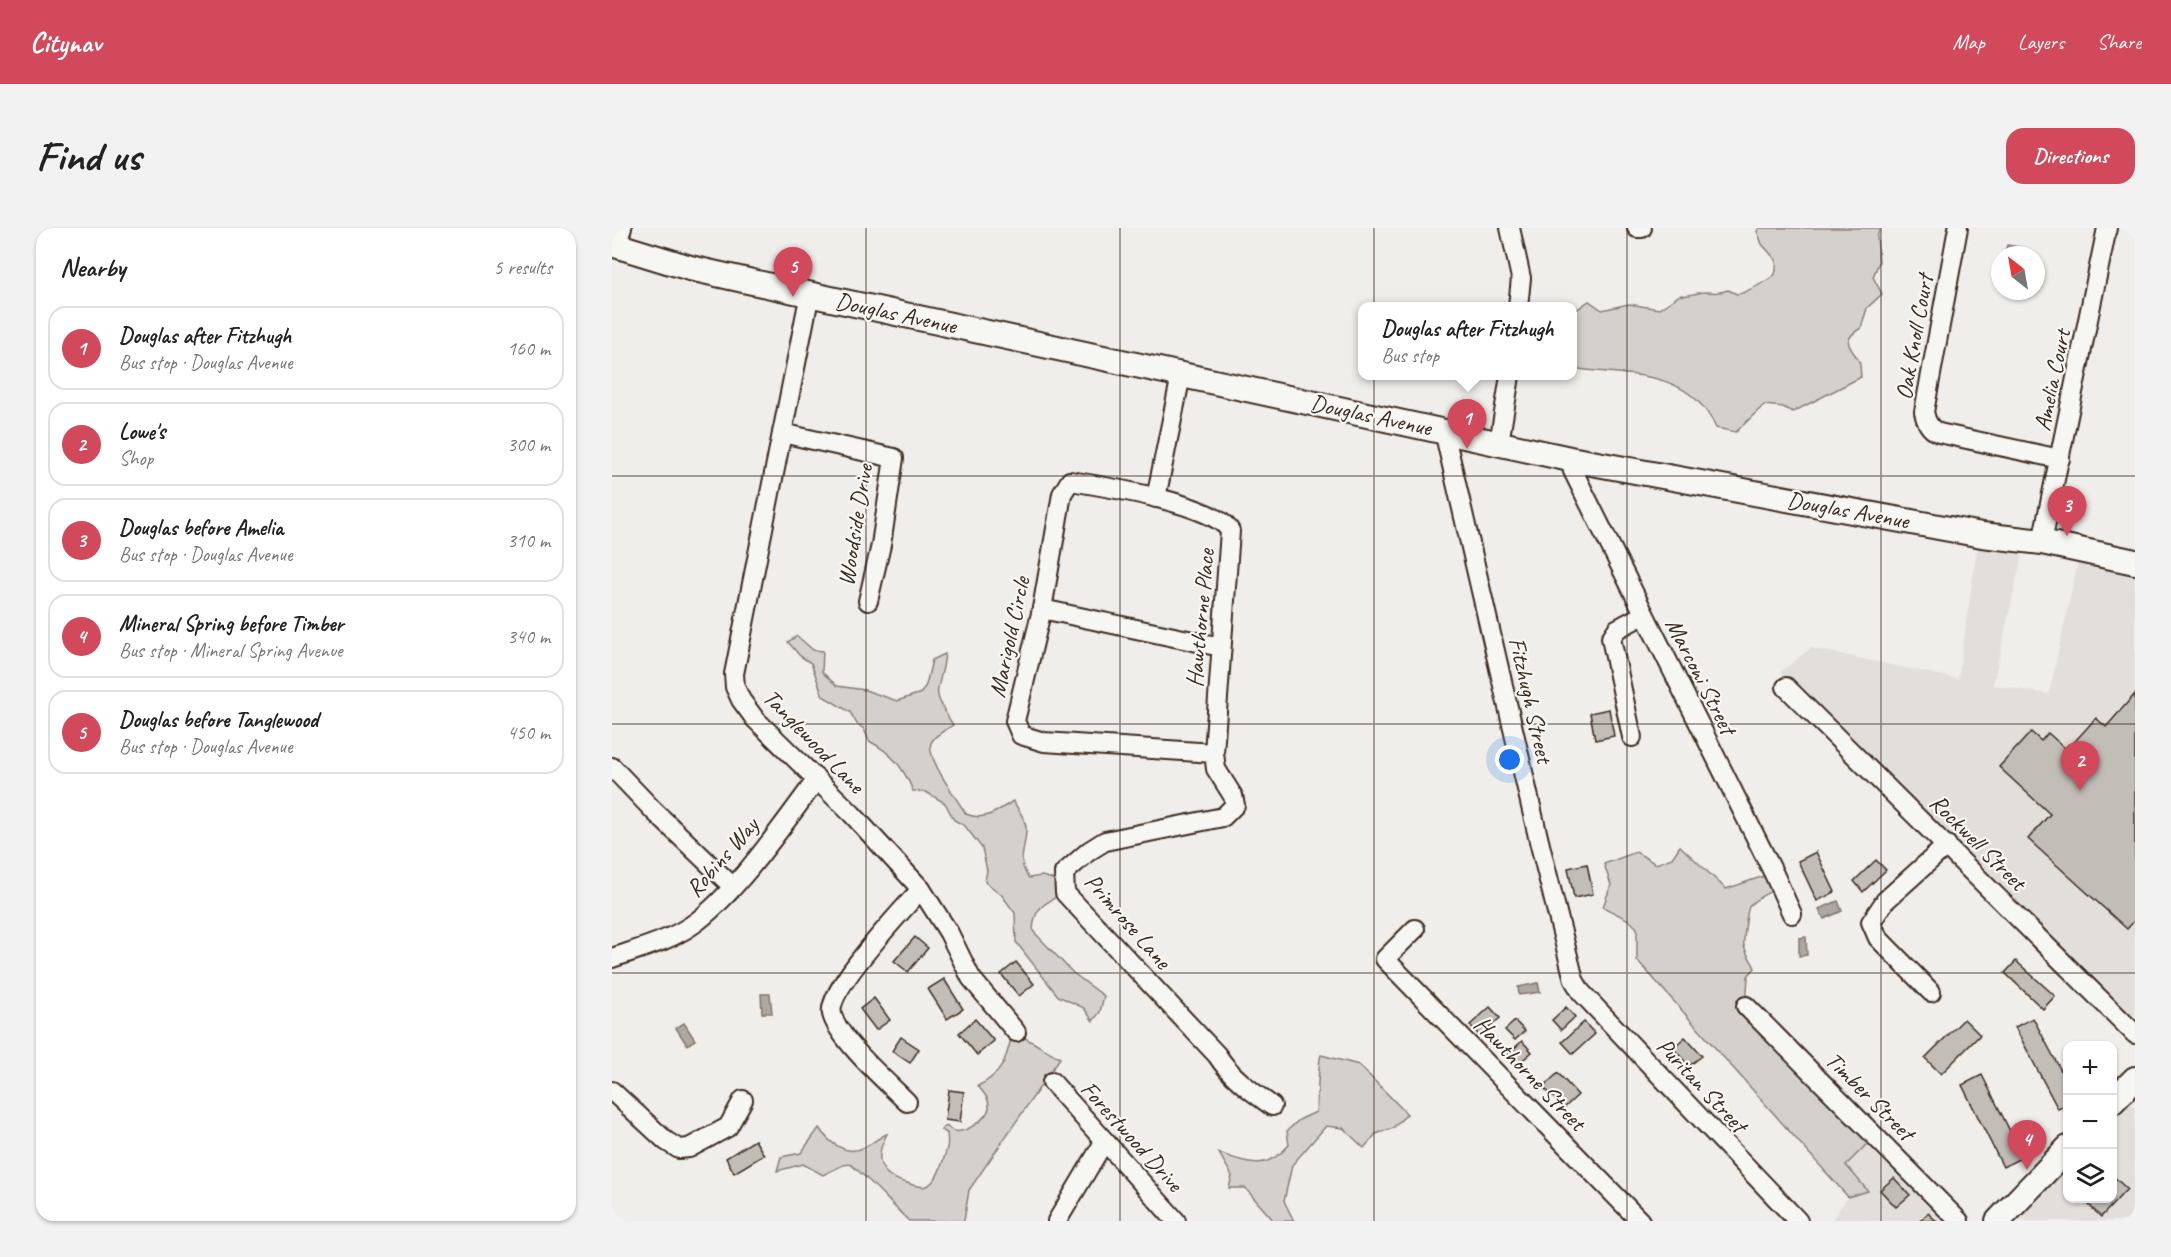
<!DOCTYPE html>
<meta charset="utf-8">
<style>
body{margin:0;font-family:Caveat,sans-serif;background:#f2f2f2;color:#222}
.controls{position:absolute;right:18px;bottom:18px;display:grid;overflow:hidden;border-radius:12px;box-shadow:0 2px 4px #0004}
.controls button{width:54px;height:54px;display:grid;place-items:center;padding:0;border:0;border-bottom:2px solid #e0e0e0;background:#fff;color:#222;font:30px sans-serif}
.compass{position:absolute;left:1379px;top:18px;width:54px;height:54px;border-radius:50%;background:#fff;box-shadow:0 2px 4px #0004;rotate:329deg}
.you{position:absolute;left:898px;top:532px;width:21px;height:21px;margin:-15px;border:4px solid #fff;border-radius:50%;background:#1a73e8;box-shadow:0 0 0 9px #1a73e833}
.badge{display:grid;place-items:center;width:39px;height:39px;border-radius:50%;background:#d1495b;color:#fff;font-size:20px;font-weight:700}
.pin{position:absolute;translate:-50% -50px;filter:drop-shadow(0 2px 3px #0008)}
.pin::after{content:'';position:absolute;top:32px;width:21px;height:18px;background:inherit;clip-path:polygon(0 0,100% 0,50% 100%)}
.popup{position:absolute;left:746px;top:74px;width:219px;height:78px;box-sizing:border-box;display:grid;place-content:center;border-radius:12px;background:#fff;filter:drop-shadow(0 2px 4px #0005);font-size:20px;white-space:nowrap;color:#767676}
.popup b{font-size:22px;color:#222}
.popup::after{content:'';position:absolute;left:50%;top:100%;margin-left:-12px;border:12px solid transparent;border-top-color:#fff}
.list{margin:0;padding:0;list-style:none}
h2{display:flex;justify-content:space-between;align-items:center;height:78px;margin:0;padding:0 24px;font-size:26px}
h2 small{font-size:20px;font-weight:400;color:#767676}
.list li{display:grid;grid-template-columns:39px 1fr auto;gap:18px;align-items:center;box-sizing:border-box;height:84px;margin:0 12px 12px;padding:0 12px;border:2px solid #e0e0e0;border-radius:18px}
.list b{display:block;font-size:22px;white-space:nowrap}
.list p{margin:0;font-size:20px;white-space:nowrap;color:#767676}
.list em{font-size:20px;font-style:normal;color:#767676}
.icon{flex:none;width:33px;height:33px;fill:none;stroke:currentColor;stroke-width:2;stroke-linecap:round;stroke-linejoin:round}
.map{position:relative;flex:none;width:1523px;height:993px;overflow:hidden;border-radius:18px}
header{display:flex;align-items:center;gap:36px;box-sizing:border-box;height:84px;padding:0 30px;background:#d1495b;color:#fff}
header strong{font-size:28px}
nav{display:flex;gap:33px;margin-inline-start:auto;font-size:21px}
.intro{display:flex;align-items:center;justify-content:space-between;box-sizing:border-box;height:144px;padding:0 36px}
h1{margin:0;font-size:42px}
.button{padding:15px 27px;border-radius:18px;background:#d1495b;color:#fff;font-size:21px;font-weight:700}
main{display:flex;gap:36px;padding:0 36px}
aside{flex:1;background:#fff;border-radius:18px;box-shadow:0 2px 4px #0004}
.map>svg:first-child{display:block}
.built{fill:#e2dfdb}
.green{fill:#d4d1cc;stroke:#887e75;stroke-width:1.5}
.water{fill:#afa8a1;stroke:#81766d;stroke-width:1.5}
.building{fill:#c2bdb7;stroke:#3b2a1e;stroke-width:1.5}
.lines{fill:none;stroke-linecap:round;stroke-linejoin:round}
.minor-casing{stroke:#3b2a1e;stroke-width:22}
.major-casing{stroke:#3b2a1e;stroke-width:28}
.minor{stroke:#f6f6f2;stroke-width:18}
.major{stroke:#f6f6f2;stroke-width:24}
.grid{fill:none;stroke:#3b2a1e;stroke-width:1.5;stroke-opacity:0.55}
.labels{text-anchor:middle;stroke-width:4.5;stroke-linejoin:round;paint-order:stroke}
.street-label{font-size:24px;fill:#3b2a1e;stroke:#f6f6f2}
</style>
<header>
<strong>Citynav</strong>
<nav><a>Map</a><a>Layers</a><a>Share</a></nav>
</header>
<div class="intro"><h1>Find us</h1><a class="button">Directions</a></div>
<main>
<aside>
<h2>Nearby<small>5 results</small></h2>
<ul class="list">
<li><span class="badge">1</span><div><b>Douglas after Fitzhugh</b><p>Bus stop · Douglas Avenue</p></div><em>160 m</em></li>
<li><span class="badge">2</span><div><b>Lowe's</b><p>Shop</p></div><em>300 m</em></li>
<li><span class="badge">3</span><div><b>Douglas before Amelia</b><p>Bus stop · Douglas Avenue</p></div><em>310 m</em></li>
<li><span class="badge">4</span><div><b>Mineral Spring before Timber</b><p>Bus stop · Mineral Spring Avenue</p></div><em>340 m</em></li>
<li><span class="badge">5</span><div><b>Douglas before Tanglewood</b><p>Bus stop · Douglas Avenue</p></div><em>450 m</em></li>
</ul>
</aside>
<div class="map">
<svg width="1523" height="993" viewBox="0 0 1523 993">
<rect width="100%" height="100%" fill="#efeeea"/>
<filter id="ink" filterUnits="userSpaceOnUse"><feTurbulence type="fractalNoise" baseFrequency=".0167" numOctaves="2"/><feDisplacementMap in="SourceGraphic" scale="12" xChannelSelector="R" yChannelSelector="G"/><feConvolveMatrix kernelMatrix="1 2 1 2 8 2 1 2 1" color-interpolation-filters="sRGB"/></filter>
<g filter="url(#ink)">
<g class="built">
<path d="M 1367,307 L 1413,315 L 1381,457 L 1437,466 L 1468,324 L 1523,334 L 1523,803 L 1231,514 L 1168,444 L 1199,420 L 1346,451 Z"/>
<path d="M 1518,875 L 1523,879 L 1523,993 L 1398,993 L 1455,936 L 1456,970 L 1500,970 L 1501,892 Z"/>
<path d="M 1261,911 L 1340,993 L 1219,993 L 1236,969 L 1255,963 L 1234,937 Z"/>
</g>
<g class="green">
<path d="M 1147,0 L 1268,0 L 1265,9 L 1267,34 L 1261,49 L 1270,66 L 1255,80 L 1249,100 C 1227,113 1239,119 1247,133 C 1249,137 1248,144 1249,149 L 1181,184 L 1171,179 L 1152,177 L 1124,204 L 1104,200 C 1077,139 1016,149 960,140 L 960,85 L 977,73 L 990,82 L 1017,76 L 1047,81 L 1068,67 C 1078,69 1084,64 1093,64 C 1102,64 1107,66 1116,62 C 1119,63 1122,65 1125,66 C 1130,67 1161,50 1163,46 C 1165,42 1164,36 1164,32 L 1150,16 L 1145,3 Z"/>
<path d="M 185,408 L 201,422 L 211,423 L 210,444 L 225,458 L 253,462 L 285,473 L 309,465 L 314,457 L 320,432 L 333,426 C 329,467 315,456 341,497 C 334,502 322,507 319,515 C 314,530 345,571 354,586 C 373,594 385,583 401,573 C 406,581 413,590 414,599 C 415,619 403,632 417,650 L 430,648 L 451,654 L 451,665 C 432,677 422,678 421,703 L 461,745 L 492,768 L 488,784 L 481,793 L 472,780 L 446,768 L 404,714 L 403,685 L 389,666 L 373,654 L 375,642 L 370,620 L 353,598 L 342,592 L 333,575 L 314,564 L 301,563 C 292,540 279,524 257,513 L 252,501 L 245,496 L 238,484 L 211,468 L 199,435 L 188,428 L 176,414 Z"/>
<path d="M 1068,618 L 1114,661 L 1161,645 L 1167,659 C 1158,664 1145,669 1138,677 C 1135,679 1131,715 1132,718 C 1134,726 1140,733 1143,740 L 1136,748 L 1134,778 L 1262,909 L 1234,937 L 1256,963 L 1236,969 L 1025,732 L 1025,700 L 1017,692 L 991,679 L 999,657 L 992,636 L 1024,624 L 1044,636 L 1060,630 Z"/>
<path d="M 401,803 L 448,830 L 357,962 L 352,993 L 297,993 C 277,974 260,953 238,936 L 231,937 L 211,947 L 191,936 L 165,943 L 169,929 L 189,925 L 207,900 C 217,915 235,929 253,919 C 261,915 267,909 275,906 C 261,931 267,948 295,955 C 301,957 308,960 314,958 C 323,955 327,944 330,936 C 334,923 337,919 335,905 L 329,902 L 334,898 C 335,899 341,903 342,903 C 354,906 375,890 377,880 C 378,871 371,864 366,858 C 393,844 394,830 401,803 Z"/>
<path d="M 709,827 L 747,837 L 795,886 L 781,900 L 764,906 L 752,920 L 731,900 L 714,898 L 680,937 L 672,973 L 682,993 L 662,993 L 633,960 L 617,960 L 620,948 L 607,925 C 637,935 653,944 677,917 L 675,903 L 687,892 L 704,884 C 706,873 706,832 709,827 Z"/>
</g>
<g class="water">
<path d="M 1395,17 L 1412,20 L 1410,27 L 1393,26 Z"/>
<path d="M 1226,673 L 1230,683 L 1212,691 L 1207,681 Z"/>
<path d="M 1194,709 L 1195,727 L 1187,728 L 1187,710 Z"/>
<path d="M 926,755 L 928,764 L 907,767 L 906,759 Z"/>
<path d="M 149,766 L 158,766 L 160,785 L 150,785 Z"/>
<path d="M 72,795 L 83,812 L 75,817 L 64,800 Z"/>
</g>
<g class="building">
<path d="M 1523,466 L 1523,692 L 1515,701 L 1416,611 L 1438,586 L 1387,539 L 1419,504 L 1429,513 L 1436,505 L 1455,522 L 1484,490 L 1494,499 Z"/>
<path d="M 997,481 L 1002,508 L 983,512 L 978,485 Z"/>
<path d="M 1204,624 L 1223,664 L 1205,673 L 1186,633 Z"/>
<path d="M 1264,632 L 1274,642 L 1251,664 L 1242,653 Z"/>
<path d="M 975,636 L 981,666 L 962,670 L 956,640 Z"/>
<path d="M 303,709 L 316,720 L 296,744 L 282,733 Z"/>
<path d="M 1404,733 L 1443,768 L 1431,781 L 1393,745 Z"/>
<path d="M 404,734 L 422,756 L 407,768 L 389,746 Z"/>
<path d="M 332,751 L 351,781 L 335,791 L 316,761 Z"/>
<path d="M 262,770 L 278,792 L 264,802 L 248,781 Z"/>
<path d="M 878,779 L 888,790 L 868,808 L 858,797 Z"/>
<path d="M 954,779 L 963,789 L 949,802 L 940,792 Z"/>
<path d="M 1421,790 L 1456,856 L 1456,876 L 1446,881 L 1403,799 Z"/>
<path d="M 363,791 L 382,813 L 365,827 L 347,805 Z"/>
<path d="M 1352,791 L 1368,807 L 1329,846 L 1313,830 Z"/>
<path d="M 903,793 L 913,803 L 903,812 L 893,802 Z"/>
<path d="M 972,794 L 983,806 L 961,826 L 950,814 Z"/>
<path d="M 289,809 L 307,821 L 298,835 L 280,823 Z"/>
<path d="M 1073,809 L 1090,828 L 1077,838 L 1061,820 Z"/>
<path d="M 910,813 L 920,824 L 904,838 L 895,827 Z"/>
<path d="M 946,845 L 966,867 L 952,880 L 931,859 Z"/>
<path d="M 1370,847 L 1411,929 L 1391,939 L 1350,857 Z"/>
<path d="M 337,862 L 352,864 L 348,894 L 333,892 Z"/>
<path d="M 143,912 L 152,927 L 122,945 L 114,930 Z"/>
<path d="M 1500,947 L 1515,961 L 1489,989 L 1470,970 L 1500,970 Z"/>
<path d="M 1282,950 L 1298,967 L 1284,979 L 1268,962 Z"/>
<path d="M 1316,985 L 1324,993 L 1308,993 Z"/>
</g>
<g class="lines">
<defs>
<g id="minor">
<path d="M 898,0 L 909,50 L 906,79"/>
<path d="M 1025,0 L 1030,0"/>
<path d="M 1346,0 L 1312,184 C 1314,193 1317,201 1327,205 L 1448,231"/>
<path d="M 4,17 L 10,0"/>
<path d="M 198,65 L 122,446 L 123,459 L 129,472 L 143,491 L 240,586 L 309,661 L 337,705 L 359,750 L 404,804"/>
<path d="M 832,203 L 927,613 L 962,752 L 969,764 L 1186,993"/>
<path d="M 170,205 L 282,230 L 269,317 L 256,373"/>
<path d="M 887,215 L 898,148"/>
<path d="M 958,231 L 961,243 L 1162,646 L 1180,686"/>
<path d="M 544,270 L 569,147"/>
<path d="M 1430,314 L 1495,0"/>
<path d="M 430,381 L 609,419"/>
<path d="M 1174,459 L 1523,806"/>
<path d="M 1020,509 L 999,410 L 1005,401 L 1031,387"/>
<path d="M 602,525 L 432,514 L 409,507 L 403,493 L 430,381 L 450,266 L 458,253 C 490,258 604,276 618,303 L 602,525 L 604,541 L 621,568 L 623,577 L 611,589 L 493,613 L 477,623 L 452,645 L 453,665 L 605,827 C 619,849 639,863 660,878"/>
<path d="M 0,539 L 42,583 L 120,658"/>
<path d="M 803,701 L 773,731 L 1028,993"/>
<path d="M 0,730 C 26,721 57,713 80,697 C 123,667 173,594 205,551"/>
<path d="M 1319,764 L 1266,710 L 1259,694 L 1273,673 L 1335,617"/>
<path d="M 1134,778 L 1347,993"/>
<path d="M 440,854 L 564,993"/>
<path d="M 0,863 L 54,913 L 67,921 L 77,920 L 116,899 L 131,872"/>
<path d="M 295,874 C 276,855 226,811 220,786 C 214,762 291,682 309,661"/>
<path d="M 445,993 L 492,914"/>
</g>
<g id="major">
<path d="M 0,16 L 78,40 L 136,53 L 958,231 L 1370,307 L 1430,314 L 1523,334"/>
<path d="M 1500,874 L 1523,851"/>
<path d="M 1386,993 L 1456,920"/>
</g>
</defs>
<use href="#minor" class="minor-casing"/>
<use href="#major" class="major-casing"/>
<use href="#minor" class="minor"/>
<use href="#major" class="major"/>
</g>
</g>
<path class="grid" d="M 254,0 L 254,993M 508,0 L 508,993M 762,0 L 762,993M 1015,0 L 1015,993M 1269,0 L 1269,993M 0,248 L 1523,248M 0,496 L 1523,496M 0,745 L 1523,745"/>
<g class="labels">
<g class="street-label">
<text transform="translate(284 85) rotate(12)" y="8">Douglas Avenue</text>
<text transform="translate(1302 109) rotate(-80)" y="8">Oak Knoll Court</text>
<text transform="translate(1440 152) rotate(-78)" y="8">Amelia Court</text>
<text transform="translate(759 187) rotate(12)" y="8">Douglas Avenue</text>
<text transform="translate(1236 282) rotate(10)" y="8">Douglas Avenue</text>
<text transform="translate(243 297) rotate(-81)" y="8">Woodside Drive</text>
<text transform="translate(588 390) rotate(-85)" y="8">Hawthorne Place</text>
<text transform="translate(397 409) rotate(-78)" y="8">Marigold Circle</text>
<text transform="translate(1089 448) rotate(63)" y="8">Marconi Street</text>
<text transform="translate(919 472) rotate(77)" y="8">Fitzhugh Street</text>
<text transform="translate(202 513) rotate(46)" y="8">Tanglewood Lane</text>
<text transform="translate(1366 614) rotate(45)" y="8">Rockwell Street</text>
<text transform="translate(110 629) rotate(-49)" y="8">Robins Way</text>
<text transform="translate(516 693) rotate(49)" y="8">Primrose Lane</text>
<text transform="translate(918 845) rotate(46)" y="8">Hawthorne Street</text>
<text transform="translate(1090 857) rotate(47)" y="8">Puritan Street</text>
<text transform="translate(1258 868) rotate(45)" y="8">Timber Street</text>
<text transform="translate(520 908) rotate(48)" y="8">Forestwood Drive</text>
</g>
</g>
</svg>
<div class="controls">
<button>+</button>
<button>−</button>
<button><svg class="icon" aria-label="layers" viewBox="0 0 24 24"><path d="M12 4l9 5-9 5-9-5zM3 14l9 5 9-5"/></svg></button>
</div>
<svg class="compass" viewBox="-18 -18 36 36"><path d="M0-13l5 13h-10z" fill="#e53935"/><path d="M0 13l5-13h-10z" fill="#767676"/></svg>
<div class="you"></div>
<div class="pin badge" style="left:855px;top:221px">1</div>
<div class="popup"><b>Douglas after Fitzhugh</b>Bus stop</div>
<div class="pin badge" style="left:1468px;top:563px">2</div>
<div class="pin badge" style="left:1455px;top:308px">3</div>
<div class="pin badge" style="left:1415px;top:942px">4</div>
<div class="pin badge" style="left:181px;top:69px">5</div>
</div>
</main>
